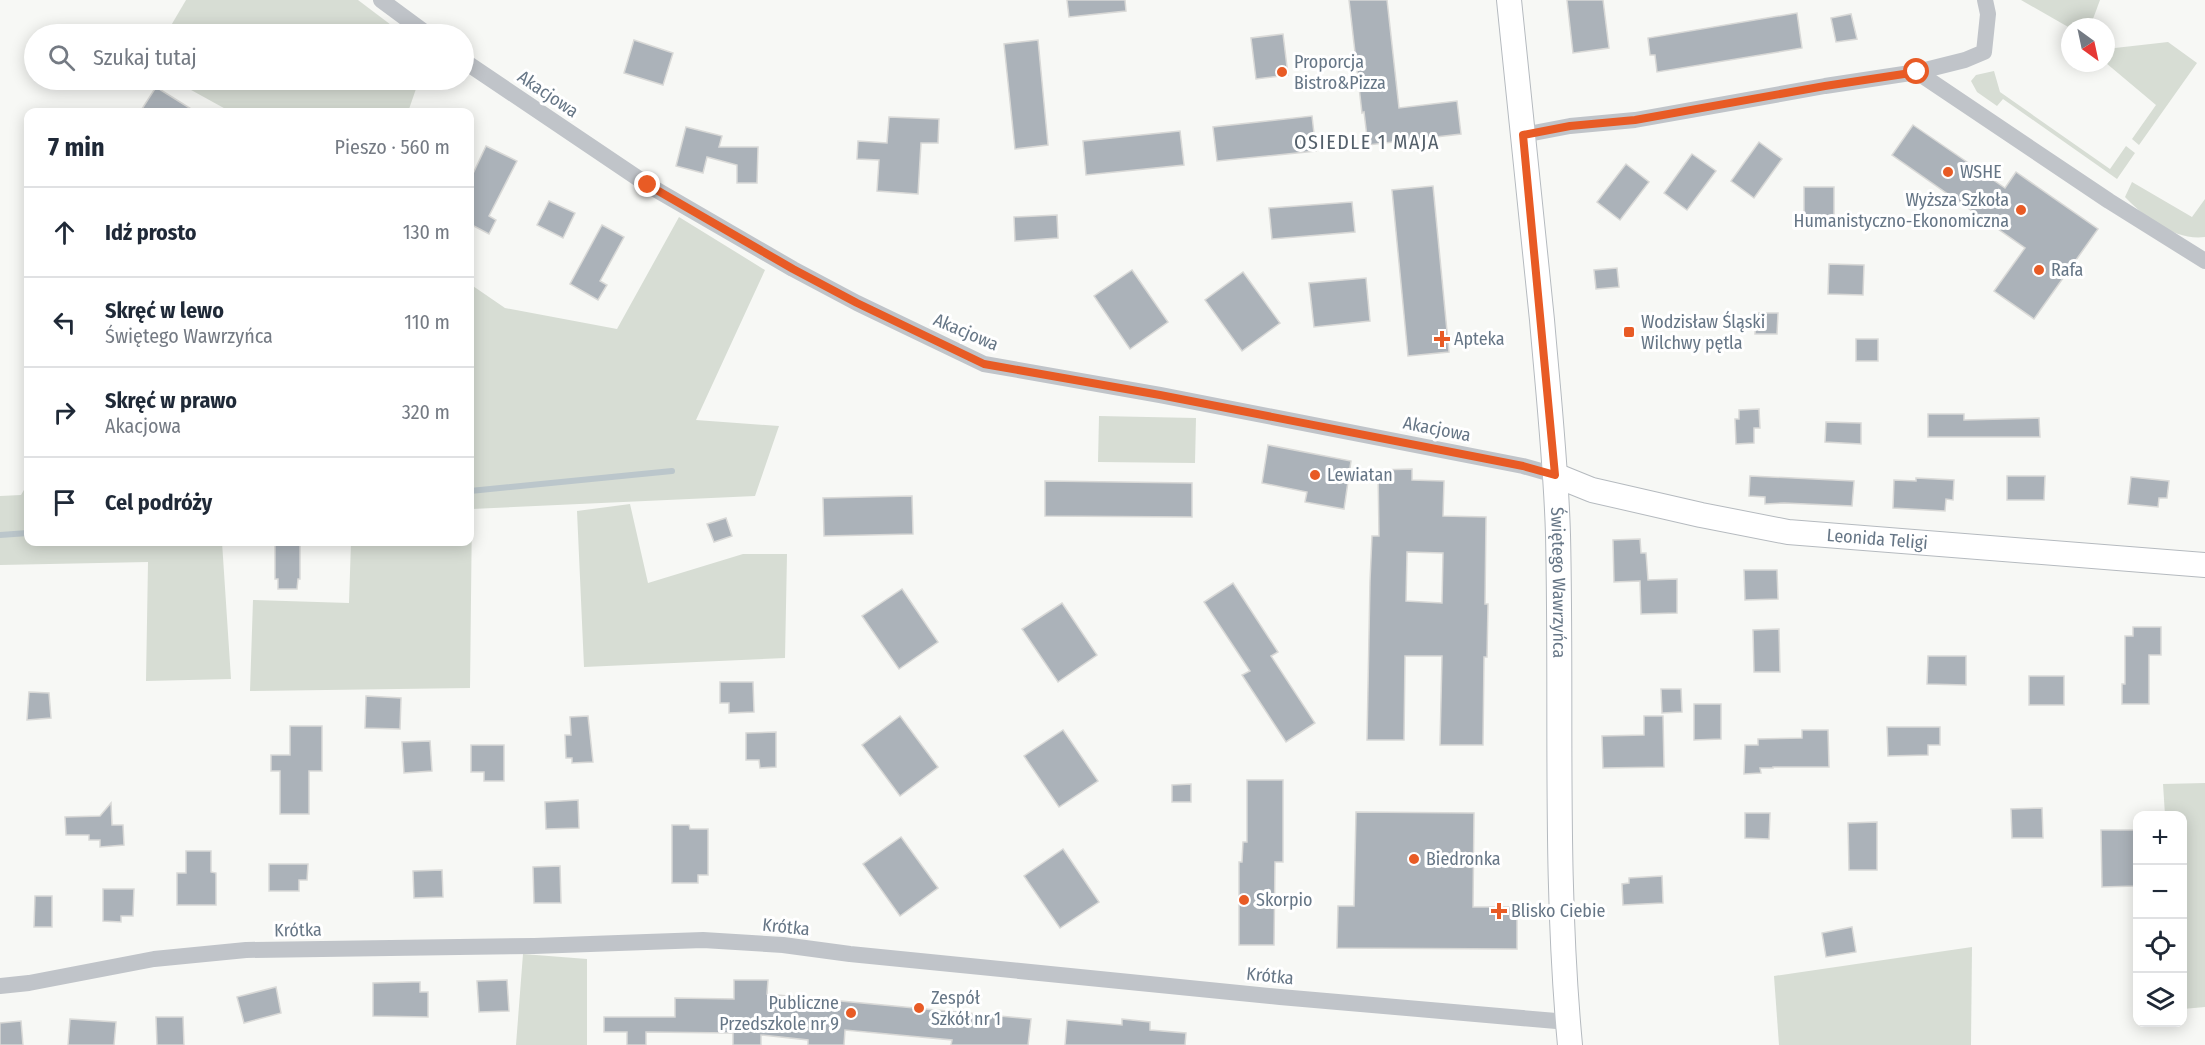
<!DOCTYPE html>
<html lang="pl">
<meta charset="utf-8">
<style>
body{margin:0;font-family:"Fira Sans Condensed",sans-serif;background:#f6f6f7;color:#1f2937}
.controls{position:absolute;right:18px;bottom:18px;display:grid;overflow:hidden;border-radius:12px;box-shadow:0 3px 15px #0003}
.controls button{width:54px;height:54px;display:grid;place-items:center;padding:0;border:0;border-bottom:2px solid #e0e1e3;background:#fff;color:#1f2937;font:30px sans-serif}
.compass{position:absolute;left:2061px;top:18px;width:54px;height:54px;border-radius:50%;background:#fff;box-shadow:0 3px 15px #0003;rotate:147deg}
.stop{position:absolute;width:18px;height:18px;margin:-14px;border:4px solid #e85b25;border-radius:50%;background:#fff}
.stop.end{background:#e85b25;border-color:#fff;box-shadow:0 2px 6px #0008}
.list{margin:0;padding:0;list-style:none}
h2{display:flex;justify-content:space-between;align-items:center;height:78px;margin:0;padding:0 24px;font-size:26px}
h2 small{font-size:20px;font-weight:400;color:#747a83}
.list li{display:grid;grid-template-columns:39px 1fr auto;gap:18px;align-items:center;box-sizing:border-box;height:90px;padding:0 24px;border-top:2px solid #e0e1e3}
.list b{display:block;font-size:22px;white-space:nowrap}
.list p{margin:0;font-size:20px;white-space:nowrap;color:#747a83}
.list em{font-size:20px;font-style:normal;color:#747a83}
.icon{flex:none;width:33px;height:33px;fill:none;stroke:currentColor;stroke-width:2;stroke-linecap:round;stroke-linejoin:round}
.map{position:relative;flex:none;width:2205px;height:1045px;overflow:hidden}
.search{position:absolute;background:#fff;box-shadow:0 3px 15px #0003;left:24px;top:24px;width:450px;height:66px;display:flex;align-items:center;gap:15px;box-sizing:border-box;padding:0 21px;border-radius:33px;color:#747a83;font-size:22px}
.panel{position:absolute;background:#fff;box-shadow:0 3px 15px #0003;left:24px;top:108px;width:450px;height:438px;border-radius:12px}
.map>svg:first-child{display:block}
.green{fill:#d7ddd4}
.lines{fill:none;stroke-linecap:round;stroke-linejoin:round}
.stream{stroke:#bbc6cb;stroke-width:6}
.building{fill:#abb2b9;stroke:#d9d9d7;stroke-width:1.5;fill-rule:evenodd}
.secondary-casing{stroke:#b5babf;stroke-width:26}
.street{stroke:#c0c4c9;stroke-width:16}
.secondary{stroke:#fff;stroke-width:24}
.route{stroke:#e85b25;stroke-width:8}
.poi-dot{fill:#e85b25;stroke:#fff;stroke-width:2}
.labels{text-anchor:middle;stroke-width:6;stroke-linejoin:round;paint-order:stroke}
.poi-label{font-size:18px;fill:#667686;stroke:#fff;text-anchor:start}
.street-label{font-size:18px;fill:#667686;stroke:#fff}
.neighbourhood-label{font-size:20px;letter-spacing:1.5px;fill:#54606b;stroke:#fff}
</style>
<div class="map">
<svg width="2205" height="1045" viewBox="0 0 2205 1045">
<rect width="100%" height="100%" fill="#f7f8f5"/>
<g class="green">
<path d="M 186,0 L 358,0 L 403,34 L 166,34 Z"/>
<path d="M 2021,0 L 2100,0 L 2090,27 L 2070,28 Z"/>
<path d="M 2168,42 L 2197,63 L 2139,145 L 2132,139 L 2156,105 L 2106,63 L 2106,49 Z"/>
<path d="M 1994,71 L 2000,92 L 2110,169 L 2126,146 L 2135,153 L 2117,179 L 2003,99 L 1997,106 L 1977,92 L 1971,81 L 1976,75 Z"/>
<path d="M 173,80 L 419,80 L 408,112 L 231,112 Z"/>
<path d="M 2132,182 L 2192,217 L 2205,199 L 2205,237 C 2175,241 2144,217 2125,197 Z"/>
<path d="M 679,217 L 765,270 L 696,420 L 779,426 L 755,496 L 472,509 L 470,688 L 250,691 L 253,600 L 349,603 L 351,542 L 470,542 L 470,284 L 505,308 L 617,329 Z"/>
<path d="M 1099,416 L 1196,418 L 1195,463 L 1098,462 Z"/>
<path d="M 28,483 L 28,542 L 222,542 L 231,679 L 146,681 L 148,562 L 0,565 L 0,496 L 21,495 Z"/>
<path d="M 630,504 L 648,583 L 743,554 L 787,554 L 785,658 L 584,667 L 577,511 Z"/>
<path d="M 2205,783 L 2205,1007 L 2183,1009 L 2182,816 L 2165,815 L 2163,784 Z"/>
<path d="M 1972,947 L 1971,1045 L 1779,1045 L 1774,976 Z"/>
<path d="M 523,954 L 587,959 L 587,1045 L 516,1045 Z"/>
</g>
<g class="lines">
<g class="stream">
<path d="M 470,491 L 672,471"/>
<path d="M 0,535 L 28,533"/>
</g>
</g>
<g class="building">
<path d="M 1067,0 L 1125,0 L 1126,11 L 1069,17 Z"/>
<path d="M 1349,0 L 1387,0 L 1399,108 L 1457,101 L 1461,134 L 1368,145 L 1364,112 L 1362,113 Z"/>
<path d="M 1567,0 L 1603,0 L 1609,48 L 1573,53 Z"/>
<path d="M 1797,13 L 1802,48 L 1657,72 L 1655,55 L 1650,55 L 1648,38 Z"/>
<path d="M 1851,14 L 1857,39 L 1836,42 L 1831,18 Z"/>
<path d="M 1283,34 L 1288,75 L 1256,79 L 1251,38 Z"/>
<path d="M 634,40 L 673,53 L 663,85 L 624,73 Z"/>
<path d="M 1038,40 L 1048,145 L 1015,149 L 1004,44 Z"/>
<path d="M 156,87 L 196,112 L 140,112 Z"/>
<path d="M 1312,116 L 1316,151 L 1217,161 L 1213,127 Z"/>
<path d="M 889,117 L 939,119 L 938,143 L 921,143 L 918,194 L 877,191 L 879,160 L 857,159 L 858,141 L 887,143 Z"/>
<path d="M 1913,125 L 2005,188 L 2016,172 L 2098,229 L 2034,319 L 1994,291 L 2025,248 L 1892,155 Z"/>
<path d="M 686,127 L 722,136 L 719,147 L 758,147 L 757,183 L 737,183 L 737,165 L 707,157 L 703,173 L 676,166 Z"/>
<path d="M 1180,131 L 1184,165 L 1086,175 L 1083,141 Z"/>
<path d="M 1759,142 L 1782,159 L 1754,198 L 1731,181 Z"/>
<path d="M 486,146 L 517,161 L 489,216 L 496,220 L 489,234 L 470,224 L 470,180 Z"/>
<path d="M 1692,154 L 1716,171 L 1687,210 L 1664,193 Z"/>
<path d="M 1626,164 L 1649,182 L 1620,220 L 1597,202 Z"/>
<path d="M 1433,186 L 1449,352 L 1408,356 L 1392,190 Z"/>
<path d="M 1804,187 L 1834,187 L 1834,219 L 1828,219 L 1828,226 L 1810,226 L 1810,216 L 1804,215 Z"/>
<path d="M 549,201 L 575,213 L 563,238 L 537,225 Z"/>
<path d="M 1352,202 L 1355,232 L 1272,239 L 1269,208 Z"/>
<path d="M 1057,215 L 1058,238 L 1015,241 L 1014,217 Z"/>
<path d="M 602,225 L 624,237 L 600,281 L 607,285 L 598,300 L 570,284 Z"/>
<path d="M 1829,264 L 1864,265 L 1863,295 L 1828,294 Z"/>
<path d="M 1617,268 L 1619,287 L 1596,289 L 1594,270 Z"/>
<path d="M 1132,270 L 1168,322 L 1130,349 L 1094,296 Z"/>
<path d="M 1243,272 L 1280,323 L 1242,351 L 1205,300 Z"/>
<path d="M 1366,278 L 1370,321 L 1314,327 L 1309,283 Z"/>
<path d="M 1756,313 L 1778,313 L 1777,334 L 1755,334 Z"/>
<rect x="1856" y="339" width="22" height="22"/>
<path d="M 1759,409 L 1760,428 L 1754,428 L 1754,443 L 1736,444 L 1735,419 L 1739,419 L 1739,410 Z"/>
<path d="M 1928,414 L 1964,414 L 1964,420 L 2039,418 L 2040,437 L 1928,437 Z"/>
<path d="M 1826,422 L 1861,423 L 1861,444 L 1825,442 Z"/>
<path d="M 1268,445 L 1351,461 L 1344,509 L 1305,502 L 1307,492 L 1262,483 Z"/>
<path d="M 1412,469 L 1412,480 L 1444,481 L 1443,516 L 1486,517 L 1485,604 L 1488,604 L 1487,657 L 1484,657 L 1483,745 L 1440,745 L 1442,656 L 1405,656 L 1404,740 L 1367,740 L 1370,581 L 1372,536 L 1379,536 L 1378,470 ZM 1407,552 L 1443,553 L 1442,603 L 1406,601 Z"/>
<path d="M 1750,476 L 1854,481 L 1852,506 L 1784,503 L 1765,504 L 1765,497 L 1749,496 Z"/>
<path d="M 2007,476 L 2045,476 L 2044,500 L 2007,500 Z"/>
<path d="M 2131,477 L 2169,481 L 2167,498 L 2159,498 L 2158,507 L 2128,504 Z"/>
<path d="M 1916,478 L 1954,480 L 1953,500 L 1946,499 L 1945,511 L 1893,508 L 1894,480 L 1916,481 Z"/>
<path d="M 1045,481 L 1192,483 L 1192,517 L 1045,516 Z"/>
<path d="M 912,496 L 913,534 L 824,536 L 823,498 Z"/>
<path d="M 726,518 L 732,536 L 714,542 L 707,524 Z"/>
<path d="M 1640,539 L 1641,553 L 1646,553 L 1648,580 L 1677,579 L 1677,613 L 1641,614 L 1640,581 L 1614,582 L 1613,540 Z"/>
<path d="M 275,545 L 300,545 L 300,579 L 298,579 L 297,589 L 278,589 L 278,579 L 275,579 Z"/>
<path d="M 1744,570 L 1777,570 L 1778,599 L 1745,600 Z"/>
<path d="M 1233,583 L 1278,652 L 1271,656 L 1315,723 L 1286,742 L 1242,675 L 1250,671 L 1204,602 Z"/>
<path d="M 902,589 L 938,642 L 899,669 L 862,616 Z"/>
<path d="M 1062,603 L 1097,655 L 1058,682 L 1022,629 Z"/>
<path d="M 2133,627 L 2161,627 L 2161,655 L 2149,655 L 2149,704 L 2122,704 L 2122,684 L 2125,684 L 2125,636 L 2133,636 Z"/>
<path d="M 1779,629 L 1780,672 L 1754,672 L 1753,630 Z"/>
<path d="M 1928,656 L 1966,656 L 1966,685 L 1927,684 Z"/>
<rect x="2029" y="676" width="35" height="29"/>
<path d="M 720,682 L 753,682 L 754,712 L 729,713 L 729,703 L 720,703 Z"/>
<path d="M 1661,689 L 1681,689 L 1682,712 L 1662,713 Z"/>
<path d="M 29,692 L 49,693 L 51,718 L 27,720 Z"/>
<path d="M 366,696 L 401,698 L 400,729 L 365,728 Z"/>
<path d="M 1694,704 L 1721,704 L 1721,739 L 1694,740 Z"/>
<path d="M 588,716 L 593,762 L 572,763 L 572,758 L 566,758 L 565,735 L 571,735 L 570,717 Z"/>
<path d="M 900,716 L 938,767 L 900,796 L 862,745 Z"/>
<path d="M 1644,716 L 1663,716 L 1664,767 L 1603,768 L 1602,736 L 1644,735 Z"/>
<path d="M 290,726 L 322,726 L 322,771 L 309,771 L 309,814 L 280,814 L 280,771 L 271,771 L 271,755 L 290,755 Z"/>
<path d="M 1887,727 L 1940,727 L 1940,745 L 1928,745 L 1928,755 L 1888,756 Z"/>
<path d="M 1063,730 L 1098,781 L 1059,807 L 1024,756 Z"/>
<path d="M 1802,730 L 1828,730 L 1829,767 L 1773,767 L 1773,768 L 1760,768 L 1761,773 L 1744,774 L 1745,745 L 1758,745 L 1758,739 L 1802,738 Z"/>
<path d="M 776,732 L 776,767 L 760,768 L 759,760 L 746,760 L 746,733 Z"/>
<path d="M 430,741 L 432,771 L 404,773 L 402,742 Z"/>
<path d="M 471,745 L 504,745 L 504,781 L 484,781 L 484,772 L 471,772 Z"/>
<path d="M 1247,780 L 1283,780 L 1283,862 L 1275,862 L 1274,945 L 1239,945 L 1239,862 L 1242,862 L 1243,842 L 1247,842 Z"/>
<path d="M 1191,784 L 1191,802 L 1172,802 L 1172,785 Z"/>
<path d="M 578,800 L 579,828 L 546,829 L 545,802 Z"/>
<path d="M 111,803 L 112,825 L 123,825 L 124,845 L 100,847 L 100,840 L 89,840 L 89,835 L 66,835 L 65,817 L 100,816 Z"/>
<path d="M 2042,808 L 2043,838 L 2012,838 L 2011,809 Z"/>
<path d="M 1356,812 L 1474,813 L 1473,907 L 1517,907 L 1517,949 L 1337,948 L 1338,906 L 1354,906 Z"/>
<path d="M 1745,813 L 1770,813 L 1769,839 L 1745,838 Z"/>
<path d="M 1877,822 L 1877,870 L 1849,870 L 1848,823 Z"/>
<path d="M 672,825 L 689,825 L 690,829 L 708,829 L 708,875 L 698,875 L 698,883 L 672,883 Z"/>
<path d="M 2101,830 L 2135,830 L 2136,886 L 2102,887 Z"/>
<path d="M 901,837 L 938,888 L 900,916 L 863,864 Z"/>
<path d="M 1063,849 L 1099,902 L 1060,928 L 1024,876 Z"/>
<path d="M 186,851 L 211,851 L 211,872 L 216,873 L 216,905 L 177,905 L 177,873 L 186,873 Z"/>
<path d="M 269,864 L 308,864 L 307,880 L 299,880 L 299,891 L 269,891 Z"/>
<path d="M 560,866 L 561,903 L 534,903 L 533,867 Z"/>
<path d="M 442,870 L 443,897 L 414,898 L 413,871 Z"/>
<path d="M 1662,876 L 1663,903 L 1623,905 L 1622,884 L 1629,883 L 1629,878 Z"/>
<path d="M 103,889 L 134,889 L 133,916 L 121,916 L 121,922 L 103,921 Z"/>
<path d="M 35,896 L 52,896 L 52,927 L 34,927 Z"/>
<path d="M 1852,927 L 1856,952 L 1826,957 L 1822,933 Z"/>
<path d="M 507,980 L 509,1011 L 479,1012 L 477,981 Z"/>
<path d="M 734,980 L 768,980 L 767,994 L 1031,1019 L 1028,1045 L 951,1045 L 952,1040 L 845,1030 L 844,1045 L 808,1045 L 808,1040 L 761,1035 L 761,1045 L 733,1045 L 733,1033 L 646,1032 L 646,1045 L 627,1045 L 627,1032 L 604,1032 L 604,1017 L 675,1017 L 675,998 L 734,999 Z"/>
<path d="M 412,982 L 420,982 L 420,992 L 428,992 L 428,1017 L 373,1016 L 373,983 Z"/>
<path d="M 276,987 L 281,1013 L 244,1023 L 237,997 Z"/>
<path d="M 156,1017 L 183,1017 L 184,1045 L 157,1045 Z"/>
<path d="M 70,1019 L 116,1022 L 114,1045 L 68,1045 Z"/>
<path d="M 1122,1019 L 1150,1022 L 1150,1030 L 1186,1033 L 1185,1045 L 1065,1045 L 1067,1020 L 1122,1025 Z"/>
<path d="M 21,1021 L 23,1045 L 0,1045 L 0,1023 Z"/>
</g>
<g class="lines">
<defs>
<g id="secondary">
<path id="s1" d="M 1509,0 C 1520,107 1531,213 1542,320 C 1548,391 1556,463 1558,535 C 1562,705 1554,875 1570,1045"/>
<path id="s2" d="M 1555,475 L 1592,490 L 1701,515 L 1788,532 L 2205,565"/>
</g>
</defs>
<use href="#secondary" class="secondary-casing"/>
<g class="street">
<path d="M 381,0 L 427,34"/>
<path d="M 464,61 L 648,185 L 793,269 L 857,303 L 984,364 L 1160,395 L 1523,466 L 1555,475"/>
<path d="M 1917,72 L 2109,201 L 2205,261"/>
<path d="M 1523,135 L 1570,126 L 1635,120 L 1825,86 L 1917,72 L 1965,60 L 1984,52 L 1988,14 L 1985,0"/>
<path d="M 0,986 L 29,983 L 154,959 L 246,950 L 534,946 L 703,940 L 783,945 L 850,954 L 1280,997 L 1568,1022"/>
</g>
<use href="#secondary" class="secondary"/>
</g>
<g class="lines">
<path class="route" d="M 648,185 L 793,269 L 857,303 L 984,364 L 1160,395 L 1523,466 L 1555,475 L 1523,135 L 1570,126 L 1635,120 L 1825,86 L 1917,72"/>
</g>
<g class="poi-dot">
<circle cx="1282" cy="72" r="6"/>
<circle cx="1948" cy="172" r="6"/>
<circle cx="2021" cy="210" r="6"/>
<circle cx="2039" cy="270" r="6"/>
<rect x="1623" y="326" width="12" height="12" rx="3"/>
<path d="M1439 330h6v6h6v6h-6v6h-6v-6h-6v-6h6z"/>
<circle cx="1315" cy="475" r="6"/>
<circle cx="1414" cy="859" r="6"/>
<circle cx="1244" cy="900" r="6"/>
<path d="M1496 902h6v6h6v6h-6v6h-6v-6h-6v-6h6z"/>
<circle cx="919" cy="1008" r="6"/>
<circle cx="851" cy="1013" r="6"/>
</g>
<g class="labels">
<g class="poi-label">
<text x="1294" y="68">Proporcja<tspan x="1294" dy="21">Bistro&amp;Pizza</tspan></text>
<text x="1960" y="178">WSHE</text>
<text x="2009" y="206" text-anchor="end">Wyższa Szkoła<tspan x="2009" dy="21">Humanistyczno-Ekonomiczna</tspan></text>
<text x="2051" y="276">Rafa</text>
<text x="1641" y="328">Wodzisław Śląski<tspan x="1641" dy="21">Wilchwy pętla</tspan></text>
<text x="1454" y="345">Apteka</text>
<text x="1327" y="481">Lewiatan</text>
<text x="1426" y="865">Biedronka</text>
<text x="1256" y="906">Skorpio</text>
<text x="1511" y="917">Blisko Ciebie</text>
<text x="931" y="1004">Zespół<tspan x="931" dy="21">Szkół nr 1</tspan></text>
<text x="839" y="1009" text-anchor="end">Publiczne<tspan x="839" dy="21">Przedszkole nr 9</tspan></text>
</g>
<g class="street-label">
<text transform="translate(548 94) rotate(34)" y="6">Akacjowa</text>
<text transform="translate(966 332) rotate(23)" y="6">Akacjowa</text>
<text transform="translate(1437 429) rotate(11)" y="6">Akacjowa</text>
<text dy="6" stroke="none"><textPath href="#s2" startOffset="330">Leonida Teligi</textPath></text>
<text dy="6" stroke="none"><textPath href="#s1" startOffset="585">Świętego Wawrzyńca</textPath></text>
<text transform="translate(786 927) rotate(6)" y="6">Krótka</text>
<text transform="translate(298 930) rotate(-1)" y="6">Krótka</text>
<text transform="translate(1270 976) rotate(6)" y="6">Krótka</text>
</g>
<g class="neighbourhood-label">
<text x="1367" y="149">OSIEDLE 1 MAJA</text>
</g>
</g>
</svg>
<div class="controls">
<button>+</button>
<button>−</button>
<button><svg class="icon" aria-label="locate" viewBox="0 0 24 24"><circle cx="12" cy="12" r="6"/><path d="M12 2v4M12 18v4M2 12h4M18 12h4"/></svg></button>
<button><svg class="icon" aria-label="layers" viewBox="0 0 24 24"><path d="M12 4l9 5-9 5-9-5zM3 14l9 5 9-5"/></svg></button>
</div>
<svg class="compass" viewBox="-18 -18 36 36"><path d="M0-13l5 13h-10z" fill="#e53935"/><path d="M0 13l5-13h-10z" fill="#747a83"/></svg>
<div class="stop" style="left:1917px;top:72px"></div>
<div class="stop end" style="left:648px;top:185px"></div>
<div class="search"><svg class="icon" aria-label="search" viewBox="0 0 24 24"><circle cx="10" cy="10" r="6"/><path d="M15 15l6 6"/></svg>Szukaj tutaj</div>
<section class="panel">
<h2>7 min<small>Pieszo · 560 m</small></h2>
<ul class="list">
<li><svg class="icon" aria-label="ahead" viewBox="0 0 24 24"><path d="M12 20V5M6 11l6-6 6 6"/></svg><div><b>Idź prosto</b></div><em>130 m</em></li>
<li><svg class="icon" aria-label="left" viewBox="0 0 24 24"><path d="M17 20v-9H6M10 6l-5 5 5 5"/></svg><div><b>Skręć w lewo</b><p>Świętego Wawrzyńca</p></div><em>110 m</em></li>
<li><svg class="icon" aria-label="right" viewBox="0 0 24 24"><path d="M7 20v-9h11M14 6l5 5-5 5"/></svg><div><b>Skręć w prawo</b><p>Akacjowa</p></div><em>320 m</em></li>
<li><svg class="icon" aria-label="arrive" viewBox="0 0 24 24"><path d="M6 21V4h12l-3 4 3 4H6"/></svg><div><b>Cel podróży</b></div></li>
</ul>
</section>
</div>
